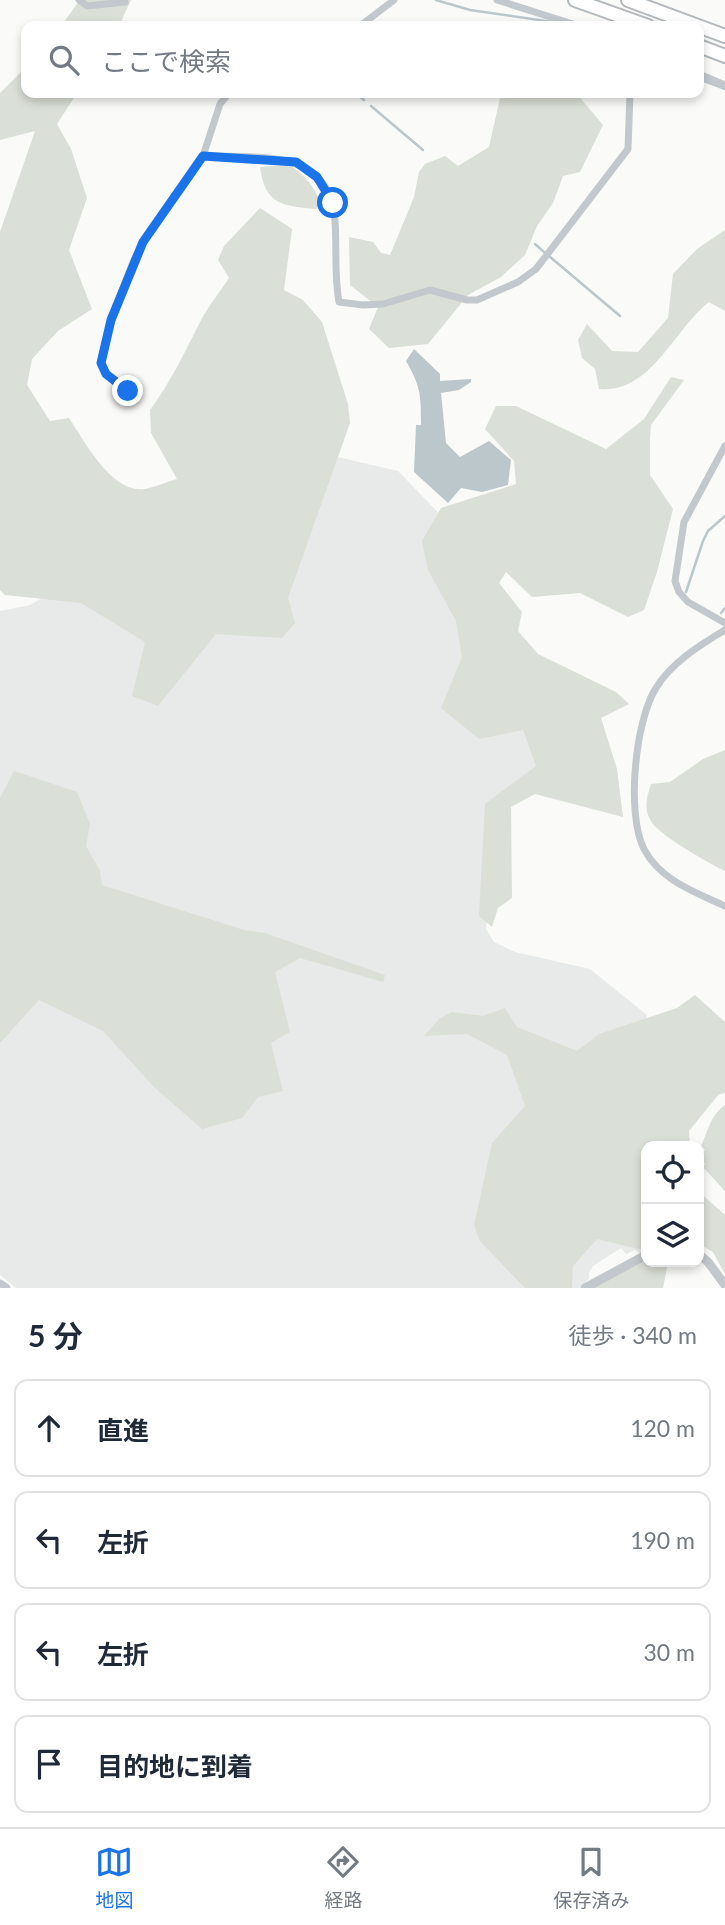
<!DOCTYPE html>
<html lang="ja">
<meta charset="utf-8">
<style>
body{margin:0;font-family:Lato,"Noto Sans JP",sans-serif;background:#f2f2f3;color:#1f2937}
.controls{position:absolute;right:21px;bottom:21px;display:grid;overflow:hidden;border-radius:14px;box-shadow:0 4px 10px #0003}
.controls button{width:63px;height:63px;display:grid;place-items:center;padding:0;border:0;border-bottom:2px solid #e0e1e3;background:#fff;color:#1f2937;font:35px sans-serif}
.stop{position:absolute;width:21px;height:21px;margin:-16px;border:5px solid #1a73e8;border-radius:50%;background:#fff}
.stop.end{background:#1a73e8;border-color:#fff;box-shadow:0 2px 7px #0008}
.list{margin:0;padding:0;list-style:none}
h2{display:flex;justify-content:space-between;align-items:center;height:91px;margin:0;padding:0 28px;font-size:30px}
h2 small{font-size:23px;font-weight:400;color:#747a83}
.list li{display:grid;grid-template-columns:46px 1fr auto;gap:21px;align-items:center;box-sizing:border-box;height:98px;margin:0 14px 14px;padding:0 14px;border:2px solid #e0e1e3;border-radius:14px}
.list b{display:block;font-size:26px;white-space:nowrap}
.list em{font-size:23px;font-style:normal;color:#747a83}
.icon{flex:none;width:38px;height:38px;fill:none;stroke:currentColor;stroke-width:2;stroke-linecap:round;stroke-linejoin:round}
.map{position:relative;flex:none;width:725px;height:1288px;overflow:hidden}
.search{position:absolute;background:#fff;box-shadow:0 4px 10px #0003;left:21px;right:21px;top:21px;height:77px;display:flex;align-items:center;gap:18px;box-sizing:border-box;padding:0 24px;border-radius:14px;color:#747a83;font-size:26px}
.sheet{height:539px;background:#fff}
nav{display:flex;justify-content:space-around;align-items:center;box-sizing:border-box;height:98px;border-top:2px solid #e0e1e3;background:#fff;font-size:19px;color:#747a83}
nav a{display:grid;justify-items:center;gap:4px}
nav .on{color:#1a73e8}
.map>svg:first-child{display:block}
.built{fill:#e8e9e9}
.green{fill:#dadfd7}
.water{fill:#bbc7cb}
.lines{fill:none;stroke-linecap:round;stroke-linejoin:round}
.stream{stroke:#bbc7cb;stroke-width:2.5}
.motorway-casing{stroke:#b4b9bd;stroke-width:16}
.minor{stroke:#c3c8cc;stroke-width:7}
.tertiary{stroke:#c3c8cc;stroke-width:9}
.motorway{stroke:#fff;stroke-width:12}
.route{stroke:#1a73e8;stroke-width:9}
</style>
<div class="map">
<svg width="725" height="1288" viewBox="0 0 725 1288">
<rect width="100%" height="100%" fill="#fafaf8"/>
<path class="built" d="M 299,448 L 398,471 L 457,532 L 545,767 L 495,801 L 486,929 L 494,942 L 515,952 L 590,969 L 647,1015 L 631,1077 L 641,1253 L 635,1250 L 626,1254 L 621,1248 L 593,1266 L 589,1273 L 589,1279 L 579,1288 L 16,1288 L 0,1275 L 0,611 L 30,605 Z"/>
<g class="green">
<path d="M 80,0 L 131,0 L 119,26 L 61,26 Z"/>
<path d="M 26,67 L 26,93 L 77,93 L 57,124 L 71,149 L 87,198 L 69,250 L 92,309 L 58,331 L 32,359 L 27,385 L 50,421 L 69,418 C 85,442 112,494 145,489 C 156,487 166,482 177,479 L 151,433 L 150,410 C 170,383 184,354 199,324 C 207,308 219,293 229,278 L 218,260 L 224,246 L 260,208 L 292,229 L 284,290 L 303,300 L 322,322 L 348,404 L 350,423 L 288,598 L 295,623 L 282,638 L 216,634 L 158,706 L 132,696 L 145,642 L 81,603 L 5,595 L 0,590 L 0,232 L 35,131 L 0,140 L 0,93 Z"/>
<path d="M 504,93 L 576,93 L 603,125 L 580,172 L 563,176 L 553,203 L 537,226 L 525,255 L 501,277 L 468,295 L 428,344 L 389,348 L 369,329 L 378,307 L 350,285 L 349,237 L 373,242 L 381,253 L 390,255 L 414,197 L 419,172 L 425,164 L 445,156 L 458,166 L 489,147 L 500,98 Z"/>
<path d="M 289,165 C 302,173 316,187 320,203 L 316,209 C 283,206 265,205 260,167 Z"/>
<path d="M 725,230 L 725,311 L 709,302 C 674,329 651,394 599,389 L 595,369 L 582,358 L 578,340 L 587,324 L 612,351 L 638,352 L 668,318 L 673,274 L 697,249 Z"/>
<path d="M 671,377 L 684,380 L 651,425 L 650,439 L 650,475 L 673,509 L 657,572 L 644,610 L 628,617 L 580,593 L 532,597 L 506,572 L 499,583 L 522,612 L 518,631 L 538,654 L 616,692 L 629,704 L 601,718 L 617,769 L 623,817 L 535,794 L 511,807 L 512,898 L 498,908 L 492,927 L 479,916 L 485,804 L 536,766 L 523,730 L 479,739 L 441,708 L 462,657 L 456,621 L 428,570 L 422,541 L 441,508 L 516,484 L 514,461 L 485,429 L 496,406 L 516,406 L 606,449 L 644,419 Z"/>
<path d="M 725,750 L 725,871 C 710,864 657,834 651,821 C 643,808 647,797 651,784 L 670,782 L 703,759 Z"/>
<path d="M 14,771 L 77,792 L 90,824 L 86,846 L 100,871 L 102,885 L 244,930 L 265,933 L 385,975 L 383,982 L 300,958 L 275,972 L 290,1032 L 271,1043 L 283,1091 L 258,1097 L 242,1118 L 202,1129 L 154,1087 L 103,1031 L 39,1000 L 0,1043 L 0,798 Z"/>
<path d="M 695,995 L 725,1022 L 725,1093 L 719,1094 L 689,1131 L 690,1146 L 646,1146 L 646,1248 L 643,1250 L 597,1239 L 573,1266 L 572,1288 L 525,1288 L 479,1240 L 474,1225 L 492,1143 L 525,1106 L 507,1055 L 467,1034 L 424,1036 L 439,1019 L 452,1012 L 483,1016 L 505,1008 L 517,1027 L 577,1051 L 599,1034 L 677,1008 Z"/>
<path d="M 725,1105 L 725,1191 L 703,1167 L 705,1164 L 699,1156 L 705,1150 L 701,1146 C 708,1131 710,1116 725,1105 Z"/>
<path d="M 699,1192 L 725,1215 L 725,1274 L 713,1252 L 699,1244 Z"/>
<path d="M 646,1259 L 646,1262 L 668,1262 L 663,1288 L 593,1288 Z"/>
</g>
<path class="water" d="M 414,349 L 440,374 L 440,381 L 471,379 L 471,382 L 459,390 L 441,393 L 446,443 L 460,457 L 489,441 L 511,460 L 508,485 L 482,492 L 461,488 L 448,503 L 414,472 L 416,425 L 421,425 C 421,395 421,387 406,361 Z"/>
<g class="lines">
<g class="stream">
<path d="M 436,0 L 470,10 L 560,23"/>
<path d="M 699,79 L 725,89"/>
<path d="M 355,93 L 364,100"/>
<path d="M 371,106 L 423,150"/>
<path d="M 535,244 L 544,252"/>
<path d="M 549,256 L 620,316"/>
<path d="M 686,592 L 703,541 L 708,531 L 725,516"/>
<path d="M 721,613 L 725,608"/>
</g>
<defs>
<g id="motorway">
<path d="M 575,0 L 648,26"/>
<path d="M 628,0 L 725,36"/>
<path d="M 699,46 L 725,56"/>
</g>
</defs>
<use href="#motorway" class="motorway-casing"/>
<g class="minor">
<path d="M 79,0 L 87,6 L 125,2"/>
<path d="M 497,0 L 579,26"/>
<path d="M 360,26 L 394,0"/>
<path d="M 699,74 L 725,85"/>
<path d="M 203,156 C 257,158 331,147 335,221 C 337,248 334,275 339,302 L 363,305 L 383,304 L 430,290 L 467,300 L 477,300 L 518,282 L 536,269 L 628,149 L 630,93"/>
<path d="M 128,391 L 106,374 L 101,363 L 111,320 L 133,262 L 143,242 L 203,156 L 220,104 L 229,93"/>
<path d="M 725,446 L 684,522 L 675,581 L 679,592 L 688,602 L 725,623"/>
<path d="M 725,630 C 700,645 671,663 656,688 C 635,721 626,814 644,849 C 660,880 695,892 725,906"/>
</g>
<g class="tertiary">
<path d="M 699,1254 L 708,1262 L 725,1285"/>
<path d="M 0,1284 L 6,1288"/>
<path d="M 585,1288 L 646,1255"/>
</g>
<use href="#motorway" class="motorway"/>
</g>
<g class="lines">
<path class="route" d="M 128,391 L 106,374 L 101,363 L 111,320 L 143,242 L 203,156 L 296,162 L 317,177 L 333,203"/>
</g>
</svg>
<div class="controls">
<button><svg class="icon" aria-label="locate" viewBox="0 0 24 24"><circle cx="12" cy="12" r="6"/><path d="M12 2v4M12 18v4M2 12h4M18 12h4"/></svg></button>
<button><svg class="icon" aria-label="layers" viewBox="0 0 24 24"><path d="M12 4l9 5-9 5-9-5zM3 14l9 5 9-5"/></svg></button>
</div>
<div class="stop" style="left:333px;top:203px"></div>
<div class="stop end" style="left:128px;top:391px"></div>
<div class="search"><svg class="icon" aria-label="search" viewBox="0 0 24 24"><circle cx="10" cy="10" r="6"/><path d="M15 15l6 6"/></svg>ここで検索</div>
</div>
<section class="sheet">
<h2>5 分<small>徒歩 · 340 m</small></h2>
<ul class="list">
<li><svg class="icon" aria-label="ahead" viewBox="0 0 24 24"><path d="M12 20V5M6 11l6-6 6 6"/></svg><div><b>直進</b></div><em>120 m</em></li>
<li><svg class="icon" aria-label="left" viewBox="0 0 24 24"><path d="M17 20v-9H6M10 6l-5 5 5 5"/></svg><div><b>左折</b></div><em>190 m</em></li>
<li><svg class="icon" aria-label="left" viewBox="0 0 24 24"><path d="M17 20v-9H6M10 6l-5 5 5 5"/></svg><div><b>左折</b></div><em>30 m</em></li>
<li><svg class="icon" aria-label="arrive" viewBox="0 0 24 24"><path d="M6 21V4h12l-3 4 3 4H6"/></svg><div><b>目的地に到着</b></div></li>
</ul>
</section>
<nav>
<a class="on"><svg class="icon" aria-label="map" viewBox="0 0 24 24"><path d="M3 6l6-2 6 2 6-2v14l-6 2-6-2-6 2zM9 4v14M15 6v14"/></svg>地図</a>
<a><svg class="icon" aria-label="directions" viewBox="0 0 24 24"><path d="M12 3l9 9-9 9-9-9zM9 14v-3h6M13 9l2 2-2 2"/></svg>経路</a>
<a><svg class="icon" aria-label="saved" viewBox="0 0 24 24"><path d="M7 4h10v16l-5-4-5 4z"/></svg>保存済み</a>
</nav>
